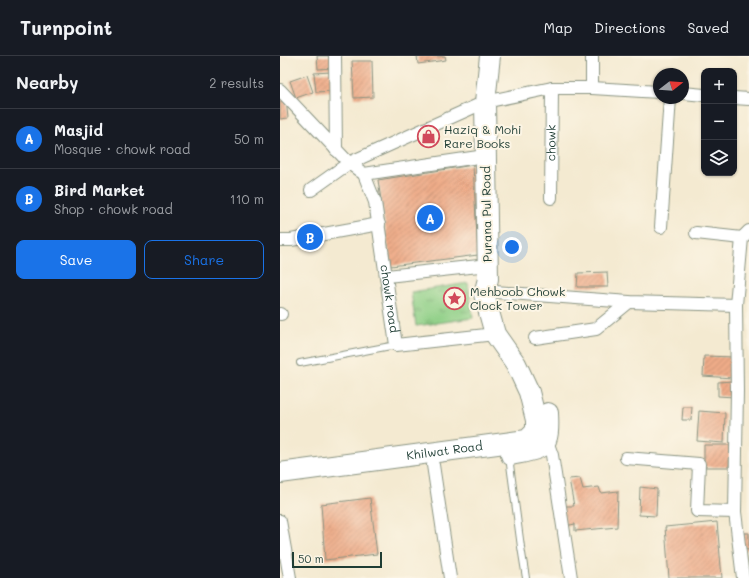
<!DOCTYPE html>
<meta charset="utf-8">
<style>
body{margin:0;font-family:Mali,sans-serif;background:#20242c;color:#f1f3f6}
.controls{position:absolute;right:12px;top:12px;display:grid;overflow:hidden;border-radius:8px;box-shadow:0 1px 3px #0004}
.controls button{width:36px;height:36px;display:grid;place-items:center;padding:0;border:0;border-bottom:1px solid #363941;background:#171b24;color:#f1f3f6;font:20px sans-serif}
.compass{position:absolute;left:373px;top:12px;width:36px;height:36px;border-radius:50%;background:#171b24;box-shadow:0 1px 3px #0004;rotate:73deg}
.scale{position:absolute;left:12px;bottom:10px;width:90px;box-sizing:border-box;padding-left:4px;border:2px solid #1f3d34;border-top:0;font-size:11px;line-height:14px;white-space:nowrap;color:#1f3d34;-webkit-text-stroke:3px #fcf5e5;paint-order:stroke}
.you{position:absolute;left:232px;top:191px;width:14px;height:14px;margin:-10px;border:3px solid #fff;border-radius:50%;background:#1a73e8;box-shadow:0 0 0 6px #1a73e833}
.badge{display:grid;place-items:center;width:26px;height:26px;border-radius:50%;background:#1a73e8;color:#fff;font-size:13px;font-weight:700}
.pin{position:absolute;translate:-50% -50%;border:2px solid #fff;box-shadow:0 1px 4px #0006}
.list{margin:0;padding:0;list-style:none}
h2{display:flex;justify-content:space-between;align-items:center;height:52px;margin:0;padding:0 16px;font-size:17px}
h2 small{font-size:13px;font-weight:400;color:#9ea1a6}
.list li{display:grid;grid-template-columns:26px 1fr auto;gap:12px;align-items:center;box-sizing:border-box;height:60px;padding:0 16px;border-top:1px solid #363941}
.list b{display:block;font-size:15px;white-space:nowrap}
.list p{margin:0;font-size:13px;white-space:nowrap;color:#9ea1a6}
.list em{font-size:13px;font-style:normal;color:#9ea1a6}
.actions{display:flex;gap:8px;padding:12px 16px}
.actions a{flex:1;padding:9px 0;border:1px solid #1a73e8;border-radius:8px;text-align:center;font-size:14px;color:#1a73e8}
.actions .main{background:#1a73e8;color:#fff}
.icon{flex:none;width:22px;height:22px;fill:none;stroke:currentColor;stroke-width:2;stroke-linecap:round;stroke-linejoin:round}
.map{position:relative;flex:none;width:469px;height:522px;overflow:hidden}
header{display:flex;align-items:center;gap:24px;box-sizing:border-box;height:56px;padding:0 20px;background:#171b24;border-bottom:1px solid #363941}
header strong{font-size:19px}
nav{display:flex;gap:22px;margin-inline-start:auto;font-size:14px}
main{display:flex}
aside{flex:1;background:#171b24}
.map>svg:first-child{display:block}
.grass{fill:url(#grass-tufts);stroke:#56865d}
.building{fill:url(#building-hatch)}
.lines{fill:none;stroke-linecap:round;stroke-linejoin:round}
.lane-casing{stroke:#8a9482;stroke-width:8}
.street-casing{stroke:#8a9482;stroke-width:14}
.primary-casing{stroke:#8a9482;stroke-width:22}
.lane{stroke:#fff;stroke-width:6}
.street{stroke:#fff;stroke-width:12}
.primary{stroke:#fff;stroke-width:20}
.labels{text-anchor:middle;stroke-width:4;stroke-linejoin:round;paint-order:stroke}
.poi-label{font-size:12px;fill:#1f3d34;stroke:#fcf5e5;text-anchor:start}
.street-label{font-size:12px;fill:#1f3d34;stroke:#fcf5e5}
</style>
<header>
<strong>Turnpoint</strong>
<nav><a>Map</a><a>Directions</a><a>Saved</a></nav>
</header>
<main>
<aside>
<h2>Nearby<small>2 results</small></h2>
<ul class="list">
<li><span class="badge">A</span><div><b>Masjid</b><p>Mosque · chowk road</p></div><em>50 m</em></li>
<li><span class="badge">B</span><div><b>Bird Market</b><p>Shop · chowk road</p></div><em>110 m</em></li>
</ul>
<div class="actions"><a class="main">Save</a><a>Share</a></div>
</aside>
<div class="map">
<svg width="469" height="522" viewBox="0 0 469 522">
<defs>
<pattern id="grass-tufts" width="24" height="20" patternUnits="userSpaceOnUse"><rect width="24" height="20" fill="#8ecf86"/><path d="M3 7l-1-3M5 7V3M7 7l1-3M15 17l-1-3M17 17v-4M19 17l1-3" fill="none" stroke="#73a96e"/></pattern>
<pattern id="building-hatch" width="6" height="6" patternUnits="userSpaceOnUse"><rect width="6" height="6" fill="#eeab88"/><path d="M-1 1l2-2M0 6l6-6M5 7l2-2" fill="none" stroke="#c08c70"/></pattern>
</defs>
<rect width="100%" height="100%" fill="#fcf5e5"/>
<filter id="ink" filterUnits="userSpaceOnUse"><feTurbulence type="fractalNoise" baseFrequency=".025" numOctaves="2"/><feDisplacementMap in="SourceGraphic" scale="8" xChannelSelector="R" yChannelSelector="G"/><feConvolveMatrix kernelMatrix="1 2 1 2 8 2 1 2 1" color-interpolation-filters="sRGB"/></filter>
<filter id="wash" filterUnits="userSpaceOnUse"><feTurbulence type="fractalNoise" baseFrequency=".012" numOctaves="4" result="noise"/><feDisplacementMap in="SourceGraphic" scale="16" xChannelSelector="R" yChannelSelector="G"/><feGaussianBlur stdDeviation="0.9" result="paint"/><feColorMatrix in="noise" values="0 0 0 0 0 0 0 0 0 0 0 0 0 0 0 0 0 1.4 0 .05"/><feComposite in="paint" operator="in"/></filter>
<g filter="url(#wash)">
<rect width="100%" height="100%" fill="#f4ead1"/>
<path class="grass" d="M 188,227 L 193,262 L 136,270 L 131,236 Z"/>
<g id="blocks">
<g class="building">
<path d="M 37,0 L 52,0 L 53,12 L 38,13 Z"/>
<path d="M 137,0 L 165,0 L 166,4 L 138,8 Z"/>
<path d="M 72,5 L 92,5 L 93,41 L 74,42 Z"/>
<path d="M 51,16 L 52,35 L 36,36 L 34,17 Z"/>
<path d="M 27,19 L 33,36 L 16,42 L 10,25 Z"/>
<path d="M 6,43 L 8,62 L 0,63 L 0,44 Z"/>
<path d="M 193,109 L 198,199 L 111,210 L 98,124 Z"/>
<path d="M 327,216 L 328,231 L 297,231 L 298,217 Z"/>
<path d="M 424,300 L 454,301 L 452,322 L 423,320 Z"/>
<path d="M 453,325 L 454,341 L 438,340 L 438,326 Z"/>
<path d="M 403,351 L 412,351 L 411,364 L 402,364 Z"/>
<path d="M 419,355 L 445,357 L 444,387 L 417,385 Z"/>
<path d="M 424,389 L 450,389 L 449,411 L 424,411 Z"/>
<path d="M 300,422 L 303,433 L 319,431 L 321,437 L 338,435 L 337,471 L 295,475 L 295,468 L 285,470 L 283,450 L 294,450 L 289,423 Z"/>
<path d="M 360,431 L 377,433 L 376,460 L 359,459 Z"/>
<path d="M 90,442 L 97,498 L 45,504 L 41,448 Z"/>
<path d="M 437,466 L 442,522 L 389,522 L 385,471 Z"/>
<path d="M 464,477 L 469,477 L 469,494 L 463,493 Z"/>
</g>
</g>
</g>
<g filter="url(#ink)">
<use href="#blocks" fill-opacity="0" stroke="#8a9482" stroke-width="1"/>
<g class="lines">
<defs>
<g id="lane">
<path d="M 20,307 L 116,289"/>
<path d="M 229,401 L 241,491 L 246,522"/>
</g>
<g id="street">
<path d="M 55,0 L 56,94"/>
<path d="M 312,0 L 312,32"/>
<path d="M 0,34 L 69,107 L 205,46 L 272,32 L 312,32 L 379,36"/>
<path d="M 403,37 L 424,39"/>
<path d="M 454,42 L 469,43"/>
<path d="M 84,118 L 205,100"/>
<path id="s1" d="M 31,134 L 69,107 L 84,118 L 95,146 L 116,289 L 215,278"/>
<path id="s2" d="M 271,142 L 272,32"/>
<path d="M 381,171 L 390,42"/>
<path d="M 416,177 L 462,182"/>
<path d="M 0,184 L 11,184 L 99,168"/>
<path d="M 107,220 L 208,209"/>
<path d="M 204,238 L 215,236 L 349,246 L 456,249"/>
<path d="M 0,258 L 1,258"/>
<path d="M 255,282 L 316,273 L 349,246"/>
<path d="M 267,385 L 272,399 L 291,522"/>
<path d="M 346,402 L 419,408 L 417,455 L 455,456"/>
<path d="M 153,409 L 170,522"/>
<path d="M 0,465 L 10,522"/>
<path d="M 463,522 L 455,456 L 457,335 L 456,249 L 462,182 L 469,175"/>
</g>
<g id="primary">
<path d="M 231,399 C 264,392 270,394 268,357"/>
<path id="s3" d="M 0,417 L 247,384 L 256,375 L 256,364 L 249,336 L 236,308 L 215,278 L 204,238 L 208,223 L 205,46 L 210,0"/>
</g>
</defs>
<use href="#lane" class="lane-casing"/>
<use href="#street" class="street-casing"/>
<use href="#primary" class="primary-casing"/>
<use href="#lane" class="lane"/>
<use href="#street" class="street"/>
<use href="#primary" class="primary"/>
</g>
</g>
<defs>
<symbol id="shop-ring" viewBox="-11 -11 22 22"><circle r="9.5" fill="#fcf5e5" stroke="#d1495b" stroke-width="1.5"/><path d="M-5-2.5h2.3a2.7 3.5 0 0 1 5.4 0H5L5.5 6h-11ZM-1.5-2.5h3a1.5 2.3 0 0 0-3 0Z" fill="#d1495b"/></symbol>
<symbol id="sight-ring" viewBox="-11 -11 22 22"><circle r="9.5" fill="#fcf5e5" stroke="#d1495b" stroke-width="1.5"/><path d="M0-6L1.8-2.2L6-1.7L2.9 1.2L3.7 5.4L0 3.3L-3.7 5.4L-2.9 1.2L-6-1.7L-1.8-2.2Z" fill="#d1495b"/></symbol>
</defs>
<g fill-rule="evenodd">
<use href="#shop-ring" x="136" y="68" width="25" height="25"/>
<use href="#sight-ring" x="162" y="230" width="25" height="25"/>
</g>
<g class="labels">
<g class="poi-label">
<text x="164" y="78">Haziq &amp; Mohi<tspan x="164" dy="14">Rare Books</tspan></text>
<text x="190" y="240">Mehboob Chowk<tspan x="190" dy="14">Clock Tower</tspan></text>
</g>
<g class="street-label">
<text dy="4" stroke="none"><textPath href="#s2" startOffset="55">chowk</textPath></text>
<text transform="translate(207 158) rotate(-91)" y="4">Purana Pul Road</text>
<text dy="4" stroke="none"><textPath href="#s1" startOffset="193">chowk road</textPath></text>
<text dy="4" stroke="none"><textPath href="#s3" startOffset="166">Khilwat Road</textPath></text>
</g>
</g>
</svg>
<div class="controls">
<button>+</button>
<button>−</button>
<button><svg class="icon" aria-label="layers" viewBox="0 0 24 24"><path d="M12 4l9 5-9 5-9-5zM3 14l9 5 9-5"/></svg></button>
</div>
<svg class="compass" viewBox="-18 -18 36 36"><path d="M0-13l5 13h-10z" fill="#e53935"/><path d="M0 13l5-13h-10z" fill="#9ea1a6"/></svg>
<div class="scale">50 m</div>
<div class="you"></div>
<div class="pin badge" style="left:150px;top:162px">A</div>
<div class="pin badge" style="left:30px;top:181px">B</div>
</div>
</main>
